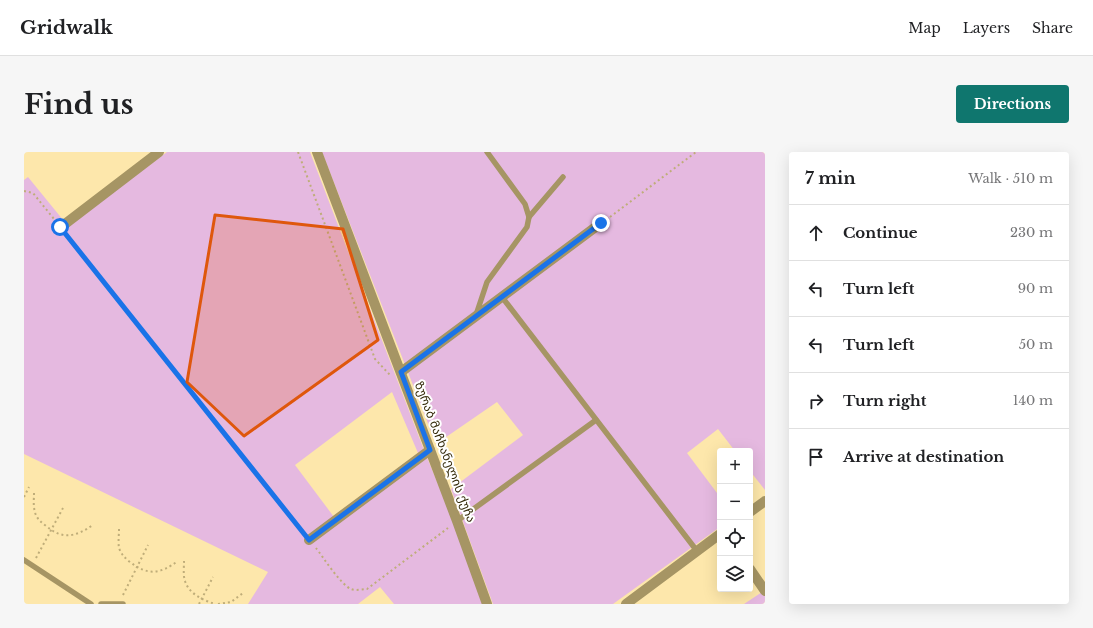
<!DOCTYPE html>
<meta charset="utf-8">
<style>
body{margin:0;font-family:"Libre Baskerville","Noto Sans Georgian",serif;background:#f6f6f6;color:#202124}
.controls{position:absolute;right:12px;bottom:12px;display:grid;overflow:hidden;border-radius:4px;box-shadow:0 4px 16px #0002}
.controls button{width:36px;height:36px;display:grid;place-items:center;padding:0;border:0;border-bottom:1px solid #e0e0e0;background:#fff;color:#202124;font:20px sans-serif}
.stop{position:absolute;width:12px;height:12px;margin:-9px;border:3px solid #1a73e8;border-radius:50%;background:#fff}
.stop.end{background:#1a73e8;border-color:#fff;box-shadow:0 1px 4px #0008}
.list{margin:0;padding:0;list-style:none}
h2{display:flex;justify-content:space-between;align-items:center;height:52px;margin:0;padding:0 16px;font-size:17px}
h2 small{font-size:13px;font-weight:400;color:#757577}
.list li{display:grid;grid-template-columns:26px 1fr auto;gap:12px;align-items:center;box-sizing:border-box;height:56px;padding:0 16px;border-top:1px solid #e0e0e0}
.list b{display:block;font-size:15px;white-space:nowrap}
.list em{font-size:13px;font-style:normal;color:#757577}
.icon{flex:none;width:22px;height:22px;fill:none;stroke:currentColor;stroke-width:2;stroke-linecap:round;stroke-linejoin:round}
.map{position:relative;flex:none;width:741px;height:452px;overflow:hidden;border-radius:4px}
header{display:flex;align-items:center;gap:24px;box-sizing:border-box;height:56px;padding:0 20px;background:#fff;border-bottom:1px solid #e0e0e0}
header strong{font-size:19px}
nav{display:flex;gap:22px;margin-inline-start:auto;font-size:14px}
.intro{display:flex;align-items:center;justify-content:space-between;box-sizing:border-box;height:96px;padding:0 24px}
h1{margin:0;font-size:28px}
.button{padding:10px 18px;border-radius:4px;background:#0f766e;color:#fff;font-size:14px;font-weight:700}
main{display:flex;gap:24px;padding:0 24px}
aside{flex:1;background:#fff;border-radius:4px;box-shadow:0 4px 16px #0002}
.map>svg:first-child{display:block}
.green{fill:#e5b9e0;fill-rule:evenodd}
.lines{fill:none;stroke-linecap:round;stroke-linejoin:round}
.path{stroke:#bfad79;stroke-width:2;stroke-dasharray:2 3;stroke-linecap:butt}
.service{stroke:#a69564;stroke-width:5.5}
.minor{stroke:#a69564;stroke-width:10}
.route{stroke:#1a73e8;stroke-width:5}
.marked{fill:#df570c;fill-opacity:0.2;stroke:#df570c;stroke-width:3;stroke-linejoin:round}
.labels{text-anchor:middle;stroke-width:4;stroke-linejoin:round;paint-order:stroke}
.street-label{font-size:12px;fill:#332908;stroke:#fff}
</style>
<header>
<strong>Gridwalk</strong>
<nav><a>Map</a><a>Layers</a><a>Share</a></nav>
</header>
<div class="intro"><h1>Find us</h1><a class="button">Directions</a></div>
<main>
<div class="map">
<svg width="741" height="452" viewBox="0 0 741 452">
<rect width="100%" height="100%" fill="#fde7ab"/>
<g class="green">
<path d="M 143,0 L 286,0 L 400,298 L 432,376 L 460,452 L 370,452 L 356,435 L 334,452 L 224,452 L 244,420 L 0,302 L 0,28 L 4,25 L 44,74 ZM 368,240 L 394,301 L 310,365 L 271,313 Z"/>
<path d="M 298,0 L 741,0 L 741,338 L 726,319 L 726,299 L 711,299 L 694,277 L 663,301 L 696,345 L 696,375 L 589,452 L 469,452 L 427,337 L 499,283 L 473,250 L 412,292 Z"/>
<path d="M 741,438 L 741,452 L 720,452 Z"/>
</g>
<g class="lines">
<g class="path">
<path d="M 274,0 L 351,207 L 366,223"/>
<path d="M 0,39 L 9,41 L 30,67"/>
<path d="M 586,65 L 672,0"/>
<path d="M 43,83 L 279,380"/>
<path d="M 10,341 C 10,347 9,354 11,360 C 12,366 17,370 22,374 C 39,388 51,385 69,373"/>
<path d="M 0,345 L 5,335"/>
<path d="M 95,377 C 95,383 94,390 95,396 C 97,402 101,406 106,410 C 124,424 136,422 154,409"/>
<path d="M 292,396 C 299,405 317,433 327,437 C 332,439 338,437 343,437 L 424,376"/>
<path d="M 12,406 L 39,356"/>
<path d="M 160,409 C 160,415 159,423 161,429 C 165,442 179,448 191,452"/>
<path d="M 99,443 L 124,393"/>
<path d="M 175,452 L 189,425"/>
<path d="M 194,452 L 207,450 L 219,441"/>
</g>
<g class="service">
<path d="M 505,65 L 539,25"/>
<path d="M 478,145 L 673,399"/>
<path d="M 452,163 L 463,130 L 503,75 L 505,65 L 501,52 L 463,0"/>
<path d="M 433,369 L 572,268"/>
<path d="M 0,408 L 67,452"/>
<path d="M 77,452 L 99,452"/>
</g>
<g class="minor">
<path d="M 293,0 L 433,369 L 463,452"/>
<path d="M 37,75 L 135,0"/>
<path d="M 377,220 L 577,71"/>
<path d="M 726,360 L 741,349"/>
<path d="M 285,388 L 406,298"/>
<path d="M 726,417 L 741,439"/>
<path d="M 602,452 L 696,382"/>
</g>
</g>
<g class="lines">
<path class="route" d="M 36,75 L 285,388 L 406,298 L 377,220 L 577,71"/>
</g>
<path class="marked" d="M 191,63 L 319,77 L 354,188 L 220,284 L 163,230 Z"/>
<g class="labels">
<g class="street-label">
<text transform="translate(421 300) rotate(69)" y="4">ზურაბ მაჩხანელის ქუჩა</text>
</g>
</g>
</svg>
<div class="controls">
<button>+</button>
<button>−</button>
<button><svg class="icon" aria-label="locate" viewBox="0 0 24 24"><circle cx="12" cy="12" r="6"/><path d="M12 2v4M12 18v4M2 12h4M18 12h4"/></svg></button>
<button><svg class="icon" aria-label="layers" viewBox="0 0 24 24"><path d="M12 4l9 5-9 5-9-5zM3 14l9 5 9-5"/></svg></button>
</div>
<div class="stop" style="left:36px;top:75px"></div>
<div class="stop end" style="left:577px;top:71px"></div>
</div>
<aside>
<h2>7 min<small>Walk · 510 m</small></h2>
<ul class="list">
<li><svg class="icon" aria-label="ahead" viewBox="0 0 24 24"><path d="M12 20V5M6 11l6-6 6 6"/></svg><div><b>Continue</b></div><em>230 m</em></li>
<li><svg class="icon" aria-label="left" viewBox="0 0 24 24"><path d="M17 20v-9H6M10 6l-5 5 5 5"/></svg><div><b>Turn left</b></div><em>90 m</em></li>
<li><svg class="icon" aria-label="left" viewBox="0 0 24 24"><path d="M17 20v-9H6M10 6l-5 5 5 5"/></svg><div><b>Turn left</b></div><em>50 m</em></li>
<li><svg class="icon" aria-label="right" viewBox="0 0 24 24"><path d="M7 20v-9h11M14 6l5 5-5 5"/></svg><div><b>Turn right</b></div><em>140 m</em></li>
<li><svg class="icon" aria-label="arrive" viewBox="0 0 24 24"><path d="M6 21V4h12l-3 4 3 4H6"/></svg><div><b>Arrive at destination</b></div></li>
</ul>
</aside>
</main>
